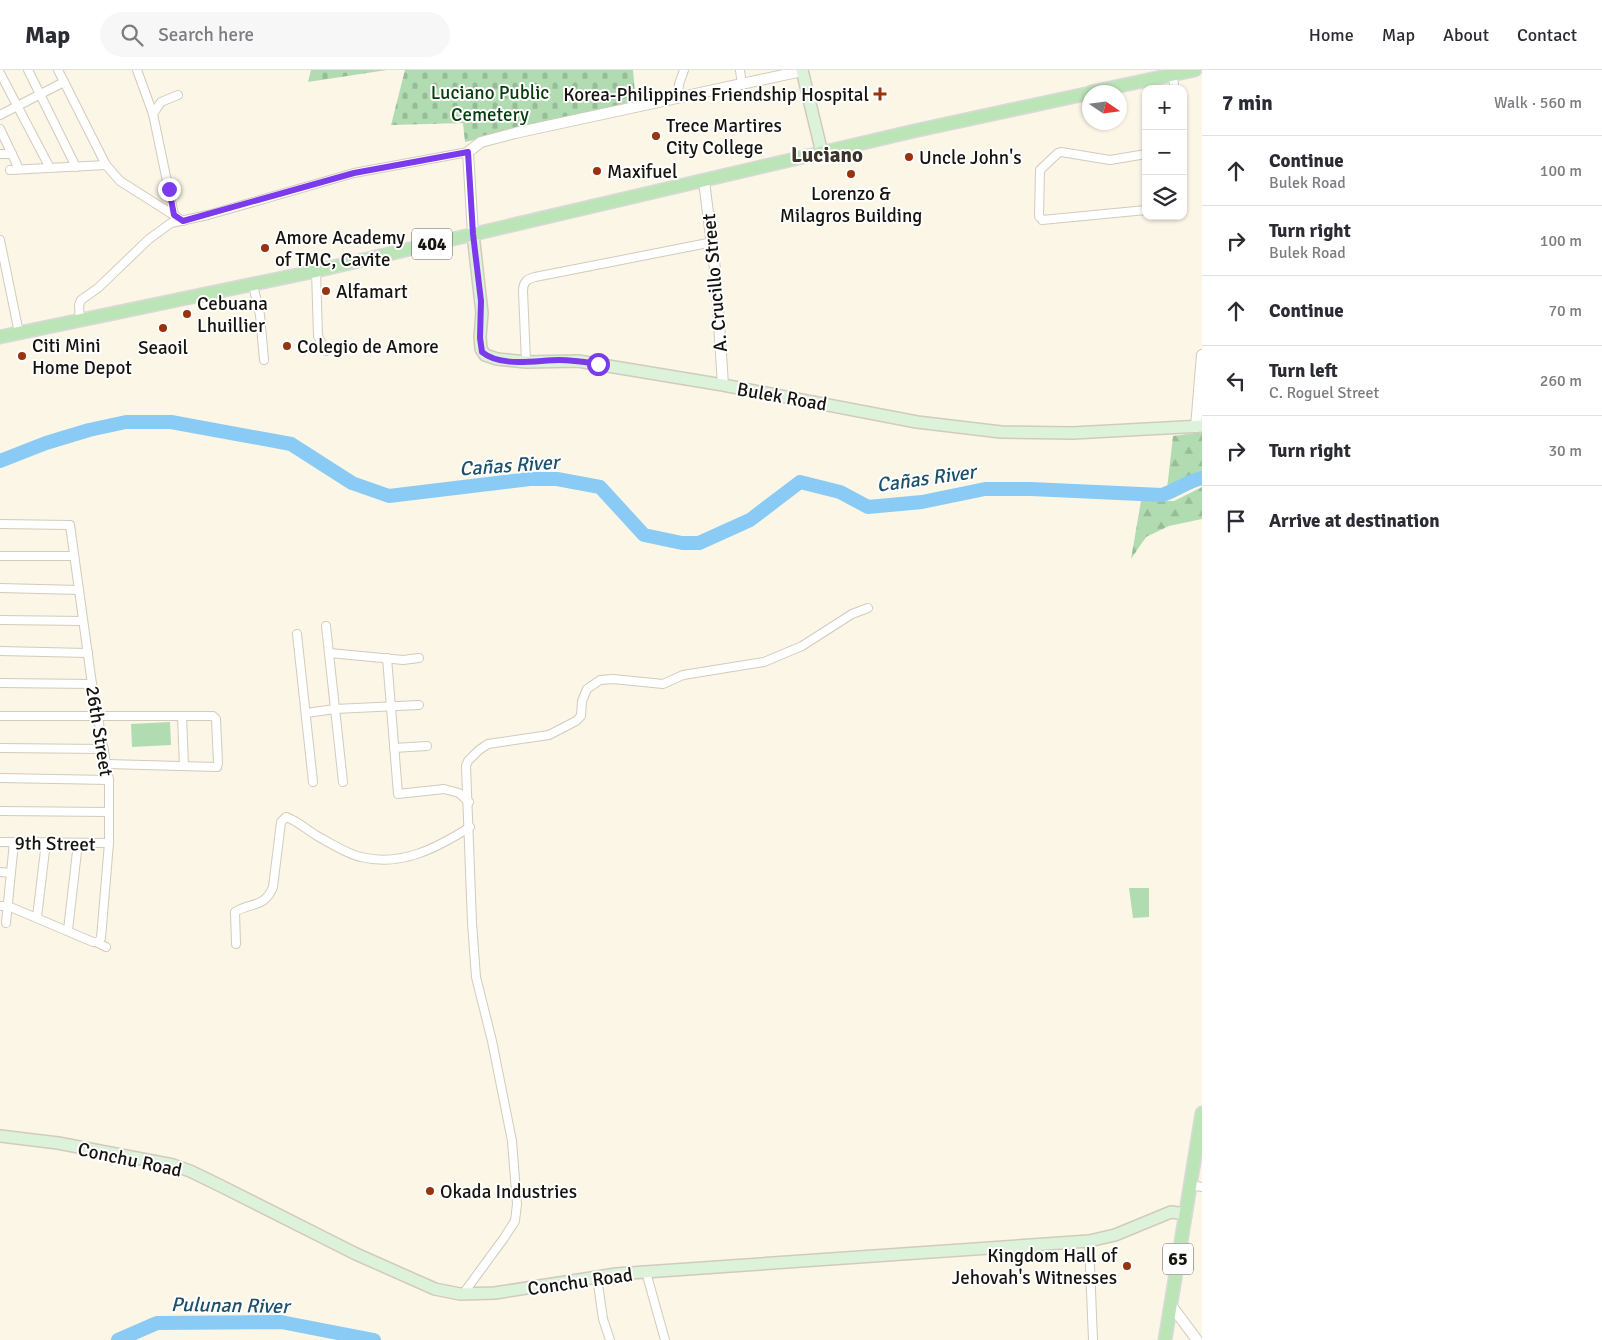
<!DOCTYPE html>
<meta charset="utf-8">
<style>
body{margin:0;font-family:Signika,sans-serif;background:#f7f7f7;color:#2b2b33}
.controls{position:absolute;right:15px;top:15px;display:grid;overflow:hidden;border-radius:10px;box-shadow:0 1px 4px #0004}
.controls button{width:45px;height:45px;display:grid;place-items:center;padding:0;border:0;border-bottom:1px solid #e1e1e2;background:#fff;color:#2b2b33;font:25px sans-serif}
.compass{position:absolute;left:1082px;top:15px;width:45px;height:45px;border-radius:50%;background:#fff;box-shadow:0 1px 4px #0004;rotate:103deg}
.stop{position:absolute;width:15px;height:15px;margin:-11px;border:4px solid #7c3aed;border-radius:50%;background:#fff}
.stop.end{background:#7c3aed;border-color:#fff;box-shadow:0 1px 5px #0008}
.list{margin:0;padding:0;list-style:none}
h2{display:flex;justify-content:space-between;align-items:center;height:65px;margin:0;padding:0 20px;font-size:21px}
h2 small{font-size:16px;font-weight:400;color:#7c7c81}
.list li{display:grid;grid-template-columns:32px 1fr auto;gap:15px;align-items:center;box-sizing:border-box;height:70px;padding:0 20px;border-top:1px solid #e1e1e2}
.list b{display:block;font-size:19px;white-space:nowrap}
.list p{margin:0;font-size:16px;white-space:nowrap;color:#7c7c81}
.list em{font-size:16px;font-style:normal;color:#7c7c81}
.icon{flex:none;width:28px;height:28px;fill:none;stroke:currentColor;stroke-width:2;stroke-linecap:round;stroke-linejoin:round}
.map{position:relative;flex:none;width:1202px;height:1270px;overflow:hidden}
header{display:flex;align-items:center;gap:30px;box-sizing:border-box;height:70px;padding:0 25px;background:#fff;border-bottom:1px solid #e1e1e2}
header strong{font-size:24px}
nav{display:flex;gap:28px;margin-inline-start:auto;font-size:18px}
.search{width:350px;height:45px;background:#f7f7f7;display:flex;align-items:center;gap:12px;box-sizing:border-box;padding:0 18px;border-radius:28px;color:#7c7c81;font-size:19px}
main{display:flex}
aside{flex:1;background:#fff}
.map>svg:first-child{display:block}
.green{fill:#b1dcb1}
.forest{fill:url(#forest-firs)}
.cemetery{fill:url(#cemetery-stones)}
.lines{fill:none;stroke-linecap:round;stroke-linejoin:round}
.river{stroke:#89cbf4;stroke-width:14}
.minor-casing{stroke:#d2cbbd;stroke-width:10}
.tertiary-casing{stroke:#d2cbbd;stroke-width:12}
.secondary-casing{stroke:#d2cbbd;stroke-width:14}
.primary-casing{stroke:#dad9d9;stroke-width:15}
.minor{stroke:#fff;stroke-width:8}
.tertiary{stroke:#fff;stroke-width:10}
.secondary{stroke:#ddf2db;stroke-width:11}
.primary{stroke:#bbe5b7;stroke-width:12}
.route{stroke:#7c3aed;stroke-width:6}
.poi-dot{fill:#99320f;stroke:#fff;stroke-width:2}
.labels{text-anchor:middle;stroke-width:4;stroke-linejoin:round;paint-order:stroke}
.shield{fill:#fff;stroke:#5c5a57;stroke-width:1}
.shield-label{font-size:18px;font-weight:bold;fill:#16140f}
.park-label{font-size:19px;fill:#053d0d;stroke:#fff}
.poi-label{font-size:19px;fill:#16140f;stroke:#fff;text-anchor:start}
.street-label{font-size:19px;fill:#16140f;stroke:#fff}
.water-label{font-size:20px;font-style:italic;fill:#1d506c;stroke:#fff}
.quarter-label{font-size:21px;font-weight:bold;fill:#393328;stroke:#fff}
</style>
<header>
<strong>Map</strong>
<div class="search"><svg class="icon" aria-label="search" viewBox="0 0 24 24"><circle cx="10" cy="10" r="6"/><path d="M15 15l6 6"/></svg>Search here</div>
<nav><a>Home</a><a>Map</a><a>About</a><a>Contact</a></nav>
</header>
<main>
<div class="map">
<svg width="1202" height="1270" viewBox="0 0 1202 1270">
<defs>
<pattern id="forest-firs" width="22" height="20" patternUnits="userSpaceOnUse" patternTransform="scale(1.25)"><rect width="22" height="20" fill="#b1dcb1"/><path d="M5 1l3.5 6h-7zM16 11l3.5 6h-7z" fill="#98bc97"/></pattern>
<pattern id="cemetery-stones" width="16" height="16" patternUnits="userSpaceOnUse" patternTransform="scale(1.25)"><rect width="16" height="16" fill="#b1dcb1"/><path d="M2 7V4a2 2 0 0 1 4 0v3zM10 15v-3a2 2 0 0 1 4 0v3z" fill="#98bc97"/></pattern>
</defs>
<rect width="100%" height="100%" fill="#fcf6e7"/>
<g class="green">
<path d="M 170,652 L 171,675 L 132,677 L 131,654 Z"/>
<path d="M 1129,818 L 1149,818 L 1149,847 L 1133,848 Z"/>
</g>
<g class="forest">
<path d="M 1202,362 L 1202,405 L 1194,405 L 1167,419 L 1173,366 Z"/>
<path d="M 1202,417 L 1202,449 L 1169,456 L 1146,467 L 1131,489 L 1141,431 L 1174,431 Z"/>
</g>
<g class="cemetery">
<path d="M 311,0 L 387,0 L 308,12 Z"/>
<path d="M 405,0 L 633,0 L 636,34 L 465,72 L 463,53 L 391,55 Z"/>
</g>
<g class="lines">
<g class="river">
<path d="M 0,391 L 46,373 L 89,360 L 126,352 L 171,352 L 291,374 L 352,413 L 389,426 L 530,409 L 557,409 L 600,417 L 644,465 L 682,473 L 699,473 L 750,450 L 800,412 L 840,422 L 868,437 L 922,432 L 985,419 L 1031,419 L 1162,425 C 1176,421 1187,411 1202,408"/>
<path d="M 118,1270 L 157,1253 L 281,1252 L 374,1270"/>
</g>
<defs>
<g id="minor">
<path d="M 28,0 L 76,97"/>
<path d="M 58,0 L 106,95 L 120,111 L 183,151"/>
<path d="M 137,0 L 153,44 L 174,145"/>
<path d="M 740,0 L 742,15"/>
<path d="M 0,3 L 50,98"/>
<path d="M 1172,5 L 1175,19"/>
<path d="M 678,28 L 679,14 L 684,0"/>
<path d="M 153,44 L 161,32 L 178,25"/>
<path d="M 0,45 L 64,12"/>
<path d="M 0,59 L 19,99"/>
<path d="M 0,84 L 12,84"/>
<path d="M 1146,84 L 1110,90 L 1061,82 L 1058,83 L 1040,100 L 1039,146 L 1042,150 L 1146,140"/>
<path d="M 10,100 L 106,95"/>
<path d="M 0,170 L 19,263"/>
<path d="M 316,201 L 318,266 L 326,281"/>
<path d="M 253,215 L 260,245 L 264,290"/>
<path d="M 80,252 L 79,235 L 81,230 L 98,218 L 149,169 L 171,153 L 208,145 L 354,103 L 468,82"/>
<path d="M 526,292 L 523,221 C 523,212 527,209 535,207 L 713,172"/>
<path d="M 0,454 L 70,455 L 92,614 L 109,710 L 109,773 L 101,868 L 98,872 L 93,872 L 8,836 L 0,836"/>
<path d="M 0,486 L 74,486"/>
<path d="M 0,518 L 79,520"/>
<path d="M 0,550 L 83,551"/>
<path d="M 326,556 L 343,712"/>
<path d="M 297,564 L 313,712"/>
<path d="M 0,581 L 88,583"/>
<path d="M 330,583 L 403,590 L 419,588"/>
<path d="M 387,588 L 398,724 L 444,719 L 459,723 L 469,732"/>
<path d="M 0,613 L 92,614"/>
<path d="M 306,643 L 335,639 L 419,635"/>
<path d="M 0,646 L 213,646 L 216,649 L 218,693 L 217,697 L 107,694"/>
<path d="M 182,646 L 184,696"/>
<path d="M 0,678 L 104,679"/>
<path d="M 394,678 L 427,676"/>
<path d="M 0,708 L 109,710"/>
<path d="M 0,741 L 109,742"/>
<path d="M 0,772 L 109,773"/>
<path d="M 0,802 L 11,803"/>
<path d="M 37,847 L 46,772"/>
<path d="M 6,853 L 14,772"/>
<path d="M 68,860 L 78,773"/>
<path d="M 96,872 L 106,877"/>
<path d="M 236,874 L 235,842 C 251,832 265,838 273,817 L 281,752 L 286,747 C 298,751 308,761 319,767 C 332,774 347,784 361,787 C 401,797 437,778 470,757"/>
<path d="M 1190,1115 L 1202,1117"/>
<path d="M 1089,1171 L 1093,1270"/>
<path d="M 646,1202 L 665,1270"/>
<path d="M 597,1207 L 603,1249 L 610,1270"/>
<path d="M 463,1224 L 504,1168 L 515,1151 L 517,1134 L 512,1071 L 492,971 L 476,907 L 472,853 L 466,696 L 468,691 L 479,680 L 488,674 L 549,665 L 576,651 L 581,646 L 582,631 L 587,619 L 600,610 L 613,609 L 663,614 L 683,605 L 764,592 L 802,576 L 852,544 L 868,538"/>
</g>
<g id="tertiary">
<path d="M 704,111 L 716,207 L 723,315"/>
<path d="M 473,164 L 468,82 L 481,72 L 515,63 L 802,1"/>
<path d="M 1196,357 L 1202,285"/>
<path d="M 1171,1235 L 1197,1270"/>
</g>
<g id="secondary">
<path d="M 802,0 L 822,83"/>
<path d="M 473,164 L 482,243 L 480,267 L 481,279 L 485,285 L 497,289 L 526,292 L 578,291 L 723,315 L 917,352 L 1001,362 L 1073,363 L 1202,356"/>
<path d="M 0,1066 L 58,1073 L 173,1095 L 190,1101 L 221,1116 L 356,1184 L 435,1219 L 460,1224 L 495,1223 L 616,1204 L 1089,1171 L 1115,1165 L 1171,1142 L 1186,1144"/>
</g>
<g id="primary">
<path d="M 1091,22 L 1195,0"/>
<path d="M 0,267 L 316,201 L 914,61 L 1090,23"/>
<path d="M 1165,1270 L 1202,1043"/>
</g>
</defs>
<use href="#minor" class="minor-casing"/>
<use href="#tertiary" class="tertiary-casing"/>
<use href="#secondary" class="secondary-casing"/>
<use href="#primary" class="primary-casing"/>
<use href="#minor" class="minor"/>
<use href="#tertiary" class="tertiary"/>
<use href="#secondary" class="secondary"/>
<use href="#primary" class="primary"/>
</g>
<g class="lines">
<path class="route" d="M 169,119 L 174,145 L 183,151 L 354,103 L 468,82 L 473,164 L 481,231 L 480,268 L 482,282 C 501,298 537,290 559,290 C 573,290 585,292 598,294"/>
</g>
<g class="poi-dot">
<path d="M877.5 16.5h5v5h5v5h-5v5h-5v-5h-5v-5h5z"/>
<circle cx="656" cy="66" r="5"/>
<circle cx="909" cy="87" r="5"/>
<circle cx="597" cy="101" r="5"/>
<circle cx="851" cy="104" r="5"/>
<circle cx="265" cy="178" r="5"/>
<circle cx="326" cy="221" r="5"/>
<circle cx="187" cy="244" r="5"/>
<circle cx="163" cy="258" r="5"/>
<circle cx="287" cy="276" r="5"/>
<circle cx="22" cy="286" r="5"/>
<circle cx="430" cy="1121" r="5"/>
<circle cx="1127" cy="1196" r="5"/>
</g>
<g class="labels">
<g class="shield">
<rect x="412" y="158.5" width="40" height="31" rx="4"/>
<rect x="1163" y="1173.5" width="30" height="31" rx="4"/>
</g>
<g class="shield-label">
<text x="432" y="180">404</text>
<text x="1178" y="1195">65</text>
</g>
<g class="park-label">
<text x="490" y="29">Luciano Public<tspan x="490" dy="22">Cemetery</tspan></text>
</g>
<g class="poi-label">
<text x="869" y="31" text-anchor="end">Korea-Philippines Friendship Hospital</text>
<text x="666" y="62">Trece Martires<tspan x="666" dy="22">City College</tspan></text>
<text x="919" y="94">Uncle John's</text>
<text x="607" y="108">Maxifuel</text>
<text x="851" y="130" text-anchor="middle">Lorenzo &amp;<tspan x="851" dy="22">Milagros Building</tspan></text>
<text x="275" y="174">Amore Academy<tspan x="275" dy="22">of TMC, Cavite</tspan></text>
<text x="336" y="228">Alfamart</text>
<text x="197" y="240">Cebuana<tspan x="197" dy="22">Lhuillier</tspan></text>
<text x="32" y="282">Citi Mini<tspan x="32" dy="22">Home Depot</tspan></text>
<text x="297" y="283">Colegio de Amore</text>
<text x="163" y="284" text-anchor="middle">Seaoil</text>
<text x="440" y="1128">Okada Industries</text>
<text x="1117" y="1192" text-anchor="end">Kingdom Hall of<tspan x="1117" dy="22">Jehovah's Witnesses</tspan></text>
</g>
<g class="street-label">
<text transform="translate(714 213) rotate(-95)" y="7">A. Crucillo Street</text>
<text transform="translate(782 326) rotate(10)" y="7">Bulek Road</text>
<text transform="translate(100 661) rotate(81)" y="7">26th Street</text>
<text transform="translate(55 773) rotate(1)" y="7">9th Street</text>
<text transform="translate(130 1089) rotate(12)" y="7">Conchu Road</text>
<text transform="translate(580 1211) rotate(-8)" y="7">Conchu Road</text>
</g>
<g class="water-label">
<text transform="translate(509 395) rotate(-4)" y="7">Cañas River</text>
<text transform="translate(926 408) rotate(-8)" y="7">Cañas River</text>
<text transform="translate(230 1235) rotate(1)" y="7">Pulunan River</text>
</g>
<g class="quarter-label">
<text x="827" y="92">Luciano</text>
</g>
</g>
</svg>
<div class="controls">
<button>+</button>
<button>−</button>
<button><svg class="icon" aria-label="layers" viewBox="0 0 24 24"><path d="M12 4l9 5-9 5-9-5zM3 14l9 5 9-5"/></svg></button>
</div>
<svg class="compass" viewBox="-18 -18 36 36"><path d="M0-13l5 13h-10z" fill="#e53935"/><path d="M0 13l5-13h-10z" fill="#7c7c81"/></svg>
<div class="stop" style="left:598px;top:294px"></div>
<div class="stop end" style="left:169px;top:119px"></div>
</div>
<aside>
<h2>7 min<small>Walk · 560 m</small></h2>
<ul class="list">
<li><svg class="icon" aria-label="ahead" viewBox="0 0 24 24"><path d="M12 20V5M6 11l6-6 6 6"/></svg><div><b>Continue</b><p>Bulek Road</p></div><em>100 m</em></li>
<li><svg class="icon" aria-label="right" viewBox="0 0 24 24"><path d="M7 20v-9h11M14 6l5 5-5 5"/></svg><div><b>Turn right</b><p>Bulek Road</p></div><em>100 m</em></li>
<li><svg class="icon" aria-label="ahead" viewBox="0 0 24 24"><path d="M12 20V5M6 11l6-6 6 6"/></svg><div><b>Continue</b></div><em>70 m</em></li>
<li><svg class="icon" aria-label="left" viewBox="0 0 24 24"><path d="M17 20v-9H6M10 6l-5 5 5 5"/></svg><div><b>Turn left</b><p>C. Roguel Street</p></div><em>260 m</em></li>
<li><svg class="icon" aria-label="right" viewBox="0 0 24 24"><path d="M7 20v-9h11M14 6l5 5-5 5"/></svg><div><b>Turn right</b></div><em>30 m</em></li>
<li><svg class="icon" aria-label="arrive" viewBox="0 0 24 24"><path d="M6 21V4h12l-3 4 3 4H6"/></svg><div><b>Arrive at destination</b></div></li>
</ul>
</aside>
</main>
